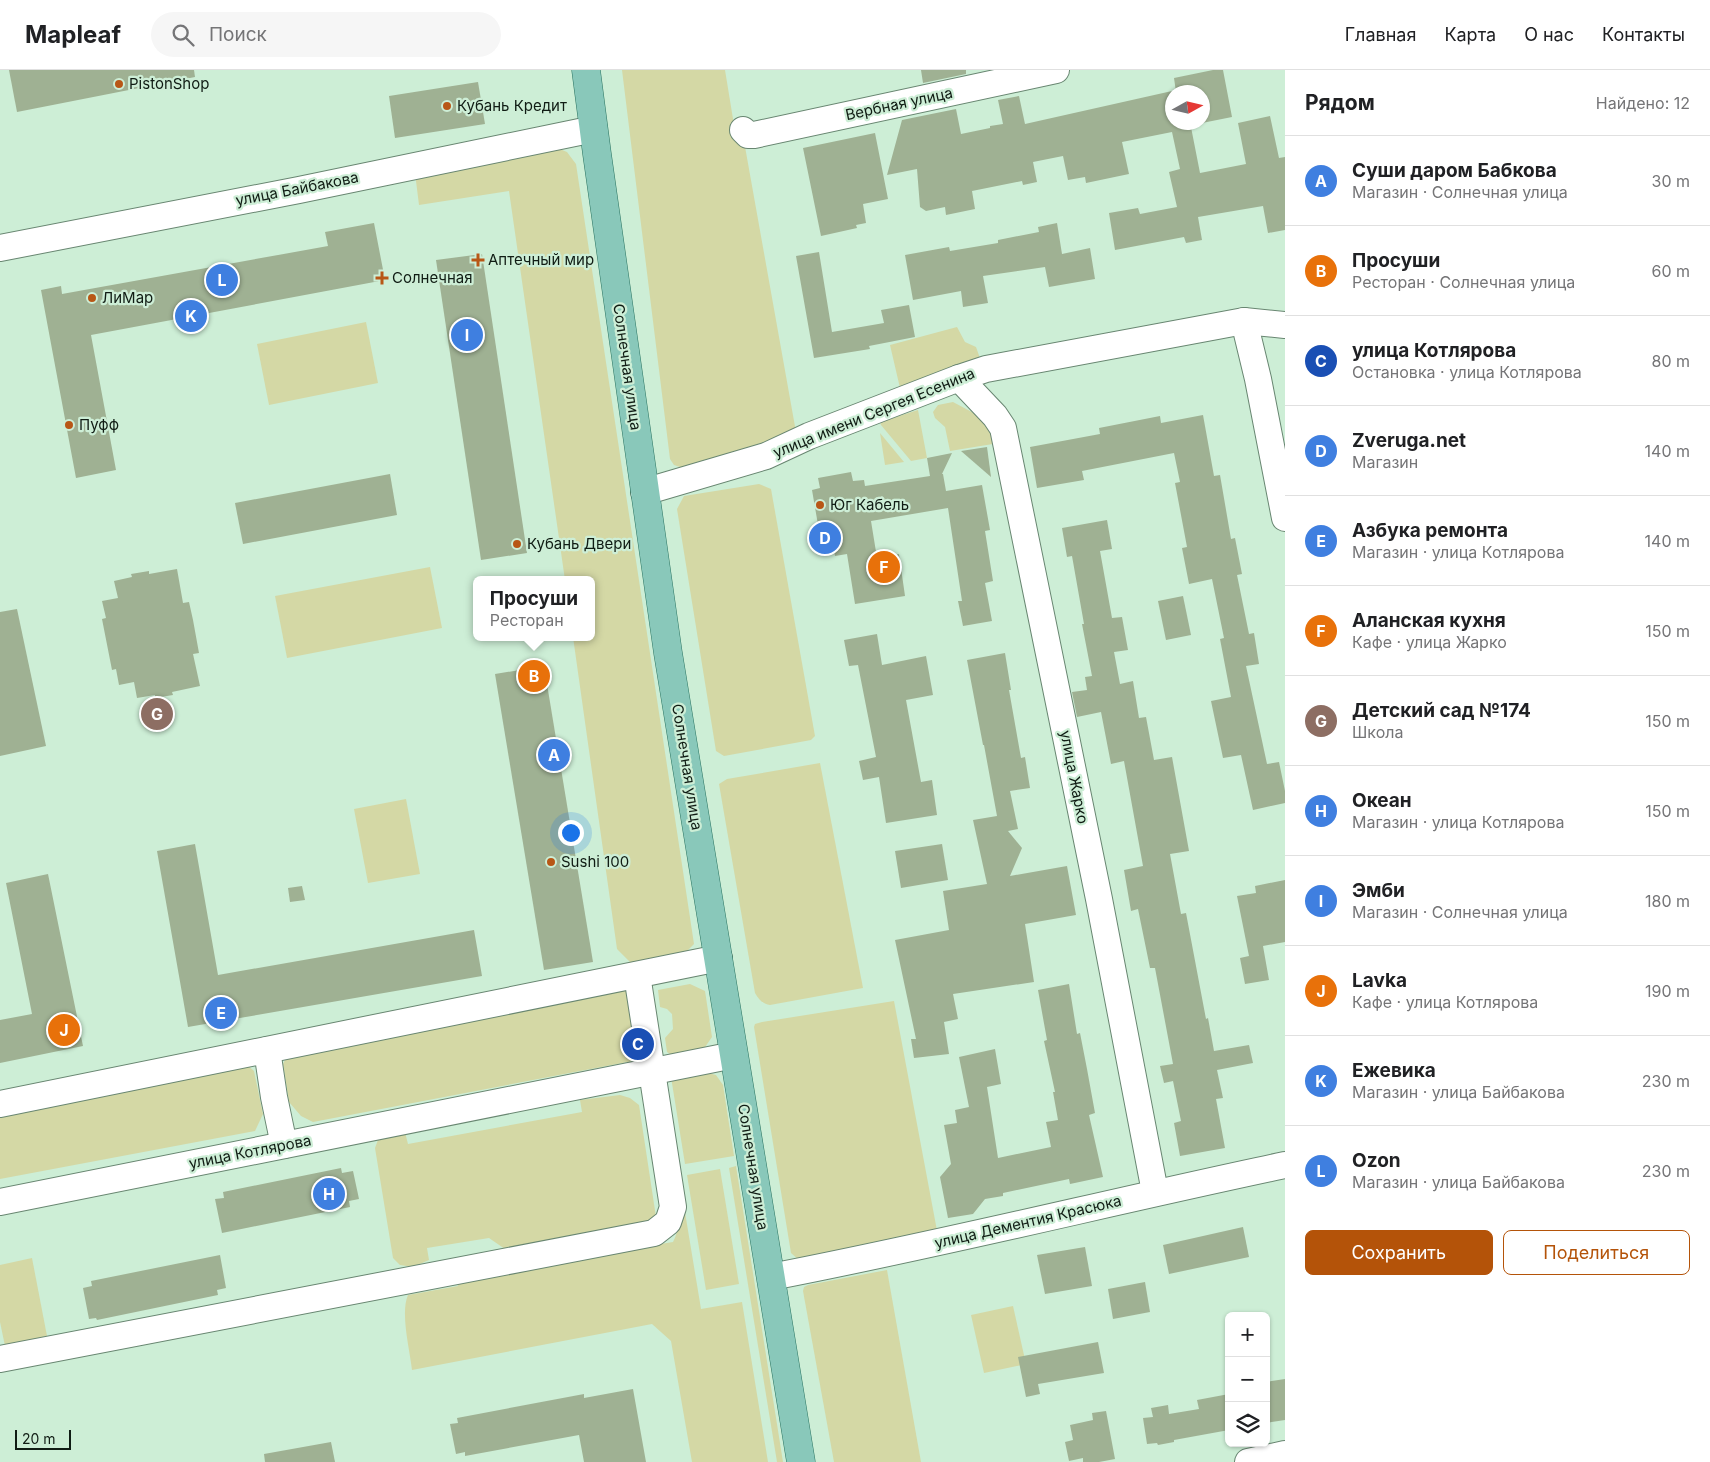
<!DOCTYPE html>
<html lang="ru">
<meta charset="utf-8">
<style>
body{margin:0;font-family:Inter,sans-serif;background:#f6f6f6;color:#202124}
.controls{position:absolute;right:15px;bottom:15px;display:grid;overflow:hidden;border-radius:8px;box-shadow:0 1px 4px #0004}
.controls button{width:45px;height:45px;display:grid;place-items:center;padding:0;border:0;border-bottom:1px solid #e0e0e0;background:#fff;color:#202124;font:25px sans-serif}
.compass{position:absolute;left:1165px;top:15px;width:45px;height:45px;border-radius:50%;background:#fff;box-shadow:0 1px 4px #0004;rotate:82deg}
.scale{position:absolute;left:15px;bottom:12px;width:56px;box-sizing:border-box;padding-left:5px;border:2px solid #101c14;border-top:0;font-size:14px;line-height:18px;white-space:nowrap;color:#101c14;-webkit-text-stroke:4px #cdeed6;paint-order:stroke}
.you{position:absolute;left:570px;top:762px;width:18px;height:18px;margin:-12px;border:4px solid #fff;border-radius:50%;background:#1a73e8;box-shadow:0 0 0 8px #1a73e833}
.badge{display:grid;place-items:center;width:32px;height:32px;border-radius:50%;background:#b45309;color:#fff;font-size:16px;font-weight:700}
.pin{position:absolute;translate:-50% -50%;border:2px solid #fff;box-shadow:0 1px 5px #0006}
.popup{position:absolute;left:473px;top:506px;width:122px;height:65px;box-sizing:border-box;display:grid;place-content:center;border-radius:8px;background:#fff;filter:drop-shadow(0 1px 4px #0005);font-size:16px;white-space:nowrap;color:#757577}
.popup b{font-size:19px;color:#202124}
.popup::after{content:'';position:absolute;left:50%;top:100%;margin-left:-10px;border:10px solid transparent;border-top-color:#fff}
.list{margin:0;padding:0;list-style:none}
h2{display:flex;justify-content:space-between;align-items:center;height:65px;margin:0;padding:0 20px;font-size:21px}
h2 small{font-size:16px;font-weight:400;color:#757577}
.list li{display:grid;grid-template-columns:32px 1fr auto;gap:15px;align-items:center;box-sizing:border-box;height:90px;padding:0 20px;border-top:1px solid #e0e0e0}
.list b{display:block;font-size:19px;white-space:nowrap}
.list p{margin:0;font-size:16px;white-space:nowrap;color:#757577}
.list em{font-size:16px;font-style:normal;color:#757577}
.actions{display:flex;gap:10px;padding:15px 20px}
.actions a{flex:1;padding:11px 0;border:1px solid #b45309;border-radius:8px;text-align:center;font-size:18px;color:#b45309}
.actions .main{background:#b45309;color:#fff}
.icon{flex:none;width:28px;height:28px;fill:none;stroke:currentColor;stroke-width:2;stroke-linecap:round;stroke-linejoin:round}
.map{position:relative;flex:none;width:1285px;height:1392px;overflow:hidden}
header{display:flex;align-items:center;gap:30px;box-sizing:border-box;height:70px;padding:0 25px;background:#fff;border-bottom:1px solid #e0e0e0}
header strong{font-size:24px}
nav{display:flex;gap:28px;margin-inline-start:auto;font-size:18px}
.search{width:350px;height:45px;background:#f6f6f6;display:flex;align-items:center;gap:12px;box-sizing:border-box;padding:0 18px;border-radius:28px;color:#757577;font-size:19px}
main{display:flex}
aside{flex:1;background:#fff}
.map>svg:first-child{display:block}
.green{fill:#d4d8a5}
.building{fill:#9fb193}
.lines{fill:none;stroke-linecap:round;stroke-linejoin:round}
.minor-casing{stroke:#688671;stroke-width:28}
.major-casing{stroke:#2b7462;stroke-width:29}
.minor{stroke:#fff;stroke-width:26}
.major{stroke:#89c8ba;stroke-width:28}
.poi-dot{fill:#b85716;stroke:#cdeed6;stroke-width:2}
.labels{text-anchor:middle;stroke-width:4.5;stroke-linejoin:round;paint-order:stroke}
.poi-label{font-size:15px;fill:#101c14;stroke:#cdeed6;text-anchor:start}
.street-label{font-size:15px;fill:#101c14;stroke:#cdeed6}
</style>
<header>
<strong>Mapleaf</strong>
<div class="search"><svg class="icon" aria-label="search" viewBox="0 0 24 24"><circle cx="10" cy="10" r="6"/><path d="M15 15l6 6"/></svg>Поиск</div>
<nav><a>Главная</a><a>Карта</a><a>О нас</a><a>Контакты</a></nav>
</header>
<main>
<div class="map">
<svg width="1285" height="1392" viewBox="0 0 1285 1392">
<rect width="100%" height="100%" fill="#cdeed6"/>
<g class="green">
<path d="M 622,0 L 725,0 L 734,55 L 744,71 L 796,362 L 683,398 L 674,395 L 670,389 Z"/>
<path d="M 550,75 L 567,82 L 576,94 L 694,874 L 681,887 L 642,894 L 630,892 L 617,879 L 573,567 L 592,567 L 592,510 L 565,510 L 509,121 L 419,135 L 415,103 Z"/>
<path d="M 366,252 L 378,313 L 269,335 L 257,274 Z"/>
<path d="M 957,257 L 965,272 L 976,277 L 981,291 L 900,318 L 890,275 Z"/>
<path d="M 953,332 L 985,349 L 999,373 L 950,381 L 945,357 L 935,348 L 933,342 L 938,335 Z"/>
<path d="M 918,340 L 927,388 L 911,391 L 881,355 L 880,352 Z"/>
<path d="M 880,363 L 904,392 L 885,395 Z"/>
<path d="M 759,414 L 771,419 L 815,666 L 811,670 L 724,686 L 716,681 L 677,439 L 684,426 Z"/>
<path d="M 430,497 L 442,558 L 287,588 L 275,526 Z"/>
<path d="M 820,693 L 863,918 L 770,935 C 762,933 759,930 755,923 L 719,714 L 727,709 Z"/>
<path d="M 406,729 L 420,804 L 368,813 L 354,739 Z"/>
<path d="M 690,914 L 705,921 L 712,967 L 703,980 L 673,986 L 667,982 L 665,968 L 673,959 L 672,944 L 667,939 L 660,937 L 658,920 Z"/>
<path d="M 625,920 L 633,926 L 638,990 L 313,1052 L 301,1046 L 289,1032 L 283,994 L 288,984 Z"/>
<path d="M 894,931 L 938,1166 L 800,1191 L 791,1183 L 754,957 L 755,954 L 762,952 Z"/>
<path d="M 245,993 L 254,1001 L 263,1044 L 255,1061 L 0,1109 L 0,1045 Z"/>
<path d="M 704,1002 L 716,1005 L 723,1015 L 734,1086 L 685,1094 L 671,1007 Z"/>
<path d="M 620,1025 L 630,1028 L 639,1035 L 656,1147 L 651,1159 L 512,1184 L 489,1168 L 427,1178 L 429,1190 L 413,1197 L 400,1195 L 393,1188 L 375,1078 L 379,1067 L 405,1062 L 408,1074 L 582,1042 L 580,1030 Z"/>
<path d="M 736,1096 L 783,1392 L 777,1392 L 729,1098 Z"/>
<path d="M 720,1099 L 739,1214 L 706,1220 L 687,1105 Z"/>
<path d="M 679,1106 L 701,1239 L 742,1232 L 768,1392 L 692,1392 L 671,1271 L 652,1254 L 412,1300 C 410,1280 400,1243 408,1225 L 458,1216 L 456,1207 L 673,1172 C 683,1153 679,1127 679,1106 Z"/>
<path d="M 32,1188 L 47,1266 L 5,1276 L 0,1252 L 0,1195 Z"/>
<path d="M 887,1200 L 921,1392 L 834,1392 L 803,1221 L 804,1217 L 808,1215 Z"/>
<path d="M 1013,1236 L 1026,1294 L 984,1303 L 971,1245 Z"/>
</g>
<g class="building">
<path d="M 9,0 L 194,0 L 195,7 L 17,42 Z"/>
<path d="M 921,0 L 966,0 L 966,4 L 923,13 Z"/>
<path d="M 1213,0 L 1223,0 L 1232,47 L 1202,53 L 1202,22 L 1176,22 L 1174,8 Z"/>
<path d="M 478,12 L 485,54 L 395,68 L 389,26 Z"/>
<path d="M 1172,21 L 1172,52 L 1190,52 L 1200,103 L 1246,94 L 1238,53 L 1270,46 L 1279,88 L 1285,87 L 1285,160 L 1268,163 L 1263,136 L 1198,147 L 1202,170 L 1186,173 L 1184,167 L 1115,180 L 1109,143 L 1138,138 L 1140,144 L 1177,137 L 1169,102 L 1180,99 L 1172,62 L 1122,72 L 1129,104 L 1086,113 L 1085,107 L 1068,110 L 1063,86 L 1033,92 L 1037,112 L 1023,115 L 1022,111 L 972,121 L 975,139 L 946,145 L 945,137 L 926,141 L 920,137 L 917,99 L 887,105 L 902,50 L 956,39 L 961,64 L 990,58 L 990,56 L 1003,54 L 998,30 L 1019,26 L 1025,54 Z"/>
<path d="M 875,63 L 888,129 L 863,134 L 866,153 L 856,155 L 857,158 L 821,166 L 803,78 Z"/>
<path d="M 374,153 L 385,210 L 91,265 L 116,400 L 76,408 L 41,220 L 61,216 L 62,224 L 328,176 L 325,162 Z"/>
<path d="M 1057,153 L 1062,184 L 1090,178 L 1095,209 L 1049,217 L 1045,197 L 983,206 L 988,233 L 963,237 L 961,221 L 913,230 L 905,185 L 949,177 L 950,181 L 998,173 L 998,170 L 1039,162 L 1038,157 Z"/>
<path d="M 819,182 L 832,262 L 884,253 L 881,240 L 909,235 L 915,267 L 869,276 L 870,279 L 814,288 L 796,186 Z"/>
<path d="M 482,184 L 527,483 L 481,490 L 436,190 Z"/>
<path d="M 1203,345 L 1214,406 L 1220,405 L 1231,469 L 1235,468 L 1242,504 L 1237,505 L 1249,564 L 1254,563 L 1259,594 L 1246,596 L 1267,694 L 1279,692 L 1285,721 L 1285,733 L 1253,740 L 1241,685 L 1223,688 L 1211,631 L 1231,627 L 1220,569 L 1224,568 L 1212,509 L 1189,514 L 1182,478 L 1187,477 L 1175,413 L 1180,412 L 1174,383 L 1082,401 L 1084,410 L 1037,418 L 1030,377 L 1100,364 L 1099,358 L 1160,346 L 1161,353 Z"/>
<path d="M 987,377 L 991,407 L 961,381 Z"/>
<path d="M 952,383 L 942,404 L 943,404 L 946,421 L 982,415 L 990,460 L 985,461 L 993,511 L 985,513 L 992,551 L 963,556 L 958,531 L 962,531 L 948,438 L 871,451 L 877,488 L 899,484 L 905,526 L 855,534 L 847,484 L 835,486 L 833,476 L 822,478 L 812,420 L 820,418 L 818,408 L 851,402 L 853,411 L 864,410 L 865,416 L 930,406 L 927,388 Z"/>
<path d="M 390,404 L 397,445 L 243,474 L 235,433 Z"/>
<path d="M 1107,450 L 1112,479 L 1100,481 L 1112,548 L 1122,547 L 1128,580 L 1114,582 L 1120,614 L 1133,611 L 1139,648 L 1146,647 L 1154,690 L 1172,687 L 1189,781 L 1170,784 L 1181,844 L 1186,843 L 1206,949 L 1208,948 L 1214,981 L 1249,975 L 1253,993 L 1217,1000 L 1223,1028 L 1216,1029 L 1225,1078 L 1180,1086 L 1174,1053 L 1181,1051 L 1173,1011 L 1164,1013 L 1160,996 L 1173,994 L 1155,898 L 1150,898 L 1138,839 L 1131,841 L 1124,800 L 1143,796 L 1124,691 L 1111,694 L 1101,642 L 1077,647 L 1072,622 L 1087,620 L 1085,607 L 1092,606 L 1082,554 L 1084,554 L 1072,486 L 1067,487 L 1062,458 Z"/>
<path d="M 177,499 L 183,533 L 189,532 L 193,550 L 199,583 L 193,584 L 200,616 L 172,622 L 173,625 L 155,628 L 155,625 L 137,628 L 134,612 L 119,615 L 116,599 L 112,600 L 102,549 L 106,548 L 102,531 L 118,528 L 114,511 L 132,507 L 131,504 L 149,501 L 149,504 Z"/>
<path d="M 1183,526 L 1191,565 L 1166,570 L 1158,531 Z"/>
<path d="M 17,539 L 46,676 L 0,686 L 0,542 Z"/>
<path d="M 877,564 L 882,595 L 926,586 L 933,625 L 906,630 L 921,712 L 932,710 L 937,745 L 886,753 L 879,707 L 863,710 L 859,691 L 876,687 L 858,595 L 849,596 L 844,570 Z"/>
<path d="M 1005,583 L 1011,620 L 1009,620 L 1021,688 L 1025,687 L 1030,718 L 1010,721 L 1018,759 L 1008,761 L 1022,778 L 1010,806 L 1067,796 L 1076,845 L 1025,854 L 1034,912 L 953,924 L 958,949 L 944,952 L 949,984 L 914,988 L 911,969 L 916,969 L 895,870 L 949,860 L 943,821 L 987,814 L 973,750 L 997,746 L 984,675 L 983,675 L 967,590 Z"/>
<path d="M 544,596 L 593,892 L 544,900 L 495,604 Z"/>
<path d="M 195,774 L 218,905 L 474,860 L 482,906 L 188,957 L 157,781 Z"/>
<path d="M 942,774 L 948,810 L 901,818 L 895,781 Z"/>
<path d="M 48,804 L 83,976 L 0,993 L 0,950 L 32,944 L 6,813 Z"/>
<path d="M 1285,810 L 1285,872 L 1263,876 L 1269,910 L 1245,914 L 1240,888 L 1249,886 L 1237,826 L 1256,823 L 1255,816 Z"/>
<path d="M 302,816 L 305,830 L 290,832 L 288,818 Z"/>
<path d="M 1069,914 L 1077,964 L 1080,963 L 1087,999 L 1095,1043 L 1089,1045 L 1103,1107 L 1070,1114 L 1069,1109 L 1003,1123 L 1003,1126 L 985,1129 L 973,1144 L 948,1148 L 940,1107 L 951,1094 L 944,1055 L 957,1053 L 955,1040 L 969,1037 L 959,987 L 995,979 L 1001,1014 L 987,1017 L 998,1088 L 1051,1077 L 1046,1052 L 1058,1050 L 1053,1022 L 1055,1022 L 1044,971 L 1047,970 L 1038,920 Z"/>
<path d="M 341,1098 L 342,1103 L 353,1101 L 359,1129 L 349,1131 L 350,1137 L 222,1163 L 215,1129 L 224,1128 L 223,1122 Z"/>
<path d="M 1243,1157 L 1249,1187 L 1169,1204 L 1163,1175 Z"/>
<path d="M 1085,1177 L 1092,1216 L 1045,1224 L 1037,1185 Z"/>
<path d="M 220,1185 L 226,1218 L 217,1220 L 218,1225 L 97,1250 L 96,1248 L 89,1249 L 83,1218 L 92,1216 L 91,1211 Z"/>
<path d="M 1145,1212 L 1150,1242 L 1113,1249 L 1108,1219 Z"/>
<path d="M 1098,1272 L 1104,1303 L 1038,1314 L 1040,1324 L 1026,1327 L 1018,1287 Z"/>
<path d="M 1285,1309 L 1285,1350 L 1266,1353 L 1266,1312 Z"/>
<path d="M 633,1319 L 646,1392 L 584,1392 L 579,1365 L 465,1386 L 465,1382 L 456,1384 L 450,1354 L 458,1353 L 457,1348 L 584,1324 L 584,1328 Z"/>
<path d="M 1229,1324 L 1229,1360 L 1174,1370 L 1174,1372 L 1158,1375 L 1157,1373 L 1147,1374 L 1143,1348 L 1153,1347 L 1151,1338 L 1168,1335 L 1169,1344 L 1199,1339 L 1197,1330 Z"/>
<path d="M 1106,1341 L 1115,1389 L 1099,1392 L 1083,1392 L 1083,1388 L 1069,1391 L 1065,1372 L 1073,1370 L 1070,1355 L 1093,1350 L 1092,1343 Z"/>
<path d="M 331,1372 L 335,1392 L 265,1392 L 264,1384 Z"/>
</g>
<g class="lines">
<defs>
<g id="minor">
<path d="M 743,60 L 748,65 L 754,65 L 1056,0"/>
<path d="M 0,178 L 299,120 L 594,59"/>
<path d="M 1244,251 L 1258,309 L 1285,448"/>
<path d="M 959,308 L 995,346 L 1003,358 L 1099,829 L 1155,1122"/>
<path d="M 644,422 L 766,386 L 809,366 L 959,308 L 986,299 L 1244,251 L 1285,255"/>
<path d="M 267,980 L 274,1027 L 284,1075"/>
<path d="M 0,1034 L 719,888"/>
<path d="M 0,1132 L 734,985"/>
<path d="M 771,1207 C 943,1174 1114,1131 1285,1095"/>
<path d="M 0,1289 L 654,1163 L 668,1152 L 673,1137 L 637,905"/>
<path d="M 1248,1392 L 1285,1384"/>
</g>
<path id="major" d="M 586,0 L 597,84 L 668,583 L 801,1392"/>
</defs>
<use href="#minor" class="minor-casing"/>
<use href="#major" class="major-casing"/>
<use href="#minor" class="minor"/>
<use href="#major" class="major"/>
</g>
<g class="poi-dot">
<circle cx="119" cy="14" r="5"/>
<circle cx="447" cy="36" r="5"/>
<path d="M475.5 182.5h5v5h5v5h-5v5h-5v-5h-5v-5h5z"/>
<path d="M379.5 200.5h5v5h5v5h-5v5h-5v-5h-5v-5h5z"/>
<circle cx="92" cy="228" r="5"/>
<circle cx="69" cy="355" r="5"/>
<circle cx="820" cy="435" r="5"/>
<circle cx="517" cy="474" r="5"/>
<circle cx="551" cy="792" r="5"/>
</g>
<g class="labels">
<g class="poi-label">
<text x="129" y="19">PistonShop</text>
<text x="457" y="41">Кубань Кредит</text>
<text x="488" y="195">Аптечный мир</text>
<text x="392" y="213">Солнечная</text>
<text x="102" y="233">ЛиМар</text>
<text x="79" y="360">Пуфф</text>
<text x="830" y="440">Юг Кабель</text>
<text x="527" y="479">Кубань Двери</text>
<text x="561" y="797">Sushi 100</text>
</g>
<g class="street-label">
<text transform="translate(899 34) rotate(-12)" y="5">Вербная улица</text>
<text transform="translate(297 119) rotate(-11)" y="5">улица Байбакова</text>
<text transform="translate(627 297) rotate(82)" y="5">Солнечная улица</text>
<text transform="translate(874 343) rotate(-22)" y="5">улица имени Сергея Есенина</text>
<text transform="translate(687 697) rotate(81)" y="5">Солнечная улица</text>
<text transform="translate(1074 707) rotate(79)" y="5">улица Жарко</text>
<text transform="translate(250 1082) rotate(-11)" y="5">улица Котлярова</text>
<text transform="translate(753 1097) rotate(81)" y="5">Солнечная улица</text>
<text transform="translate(1028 1152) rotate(-13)" y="5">улица Дементия Красюка</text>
</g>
</g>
</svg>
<div class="controls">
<button>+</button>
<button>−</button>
<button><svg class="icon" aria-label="layers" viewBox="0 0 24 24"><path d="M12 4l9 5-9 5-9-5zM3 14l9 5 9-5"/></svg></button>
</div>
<svg class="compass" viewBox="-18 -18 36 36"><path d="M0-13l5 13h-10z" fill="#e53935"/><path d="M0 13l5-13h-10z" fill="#757577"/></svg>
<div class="scale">20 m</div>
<div class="you"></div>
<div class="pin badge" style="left:554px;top:685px;background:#3f7fe0">A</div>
<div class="pin badge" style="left:534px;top:606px;background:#e8710a">B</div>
<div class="popup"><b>Просуши</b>Ресторан</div>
<div class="pin badge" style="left:638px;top:974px;background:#1a4fb4">C</div>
<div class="pin badge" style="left:825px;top:468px;background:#3f7fe0">D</div>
<div class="pin badge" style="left:221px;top:943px;background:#3f7fe0">E</div>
<div class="pin badge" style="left:884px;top:497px;background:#e8710a">F</div>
<div class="pin badge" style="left:157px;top:644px;background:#8d6e63">G</div>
<div class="pin badge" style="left:329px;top:1124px;background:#3f7fe0">H</div>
<div class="pin badge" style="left:467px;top:265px;background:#3f7fe0">I</div>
<div class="pin badge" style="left:64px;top:960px;background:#e8710a">J</div>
<div class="pin badge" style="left:191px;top:246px;background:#3f7fe0">K</div>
<div class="pin badge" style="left:222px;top:210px;background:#3f7fe0">L</div>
</div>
<aside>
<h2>Рядом<small>Найдено: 12</small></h2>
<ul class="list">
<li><span class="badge" style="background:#3f7fe0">A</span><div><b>Суши даром Бабкова</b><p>Магазин · Солнечная улица</p></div><em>30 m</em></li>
<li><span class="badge" style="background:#e8710a">B</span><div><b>Просуши</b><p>Ресторан · Солнечная улица</p></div><em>60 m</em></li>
<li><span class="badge" style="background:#1a4fb4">C</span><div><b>улица Котлярова</b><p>Остановка · улица Котлярова</p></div><em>80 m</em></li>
<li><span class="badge" style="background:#3f7fe0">D</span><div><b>Zveruga.net</b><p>Магазин</p></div><em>140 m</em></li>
<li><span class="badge" style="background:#3f7fe0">E</span><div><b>Азбука ремонта</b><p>Магазин · улица Котлярова</p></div><em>140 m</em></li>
<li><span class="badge" style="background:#e8710a">F</span><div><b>Аланская кухня</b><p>Кафе · улица Жарко</p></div><em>150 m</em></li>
<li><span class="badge" style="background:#8d6e63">G</span><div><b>Детский сад №174</b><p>Школа</p></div><em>150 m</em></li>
<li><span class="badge" style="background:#3f7fe0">H</span><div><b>Океан</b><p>Магазин · улица Котлярова</p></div><em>150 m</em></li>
<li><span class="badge" style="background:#3f7fe0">I</span><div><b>Эмби</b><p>Магазин · Солнечная улица</p></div><em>180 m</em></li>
<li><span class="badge" style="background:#e8710a">J</span><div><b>Lavka</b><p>Кафе · улица Котлярова</p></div><em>190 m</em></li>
<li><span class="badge" style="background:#3f7fe0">K</span><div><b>Ежевика</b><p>Магазин · улица Байбакова</p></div><em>230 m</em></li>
<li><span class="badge" style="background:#3f7fe0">L</span><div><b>Ozon</b><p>Магазин · улица Байбакова</p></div><em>230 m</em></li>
</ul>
<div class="actions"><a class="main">Сохранить</a><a>Поделиться</a></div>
</aside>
</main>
